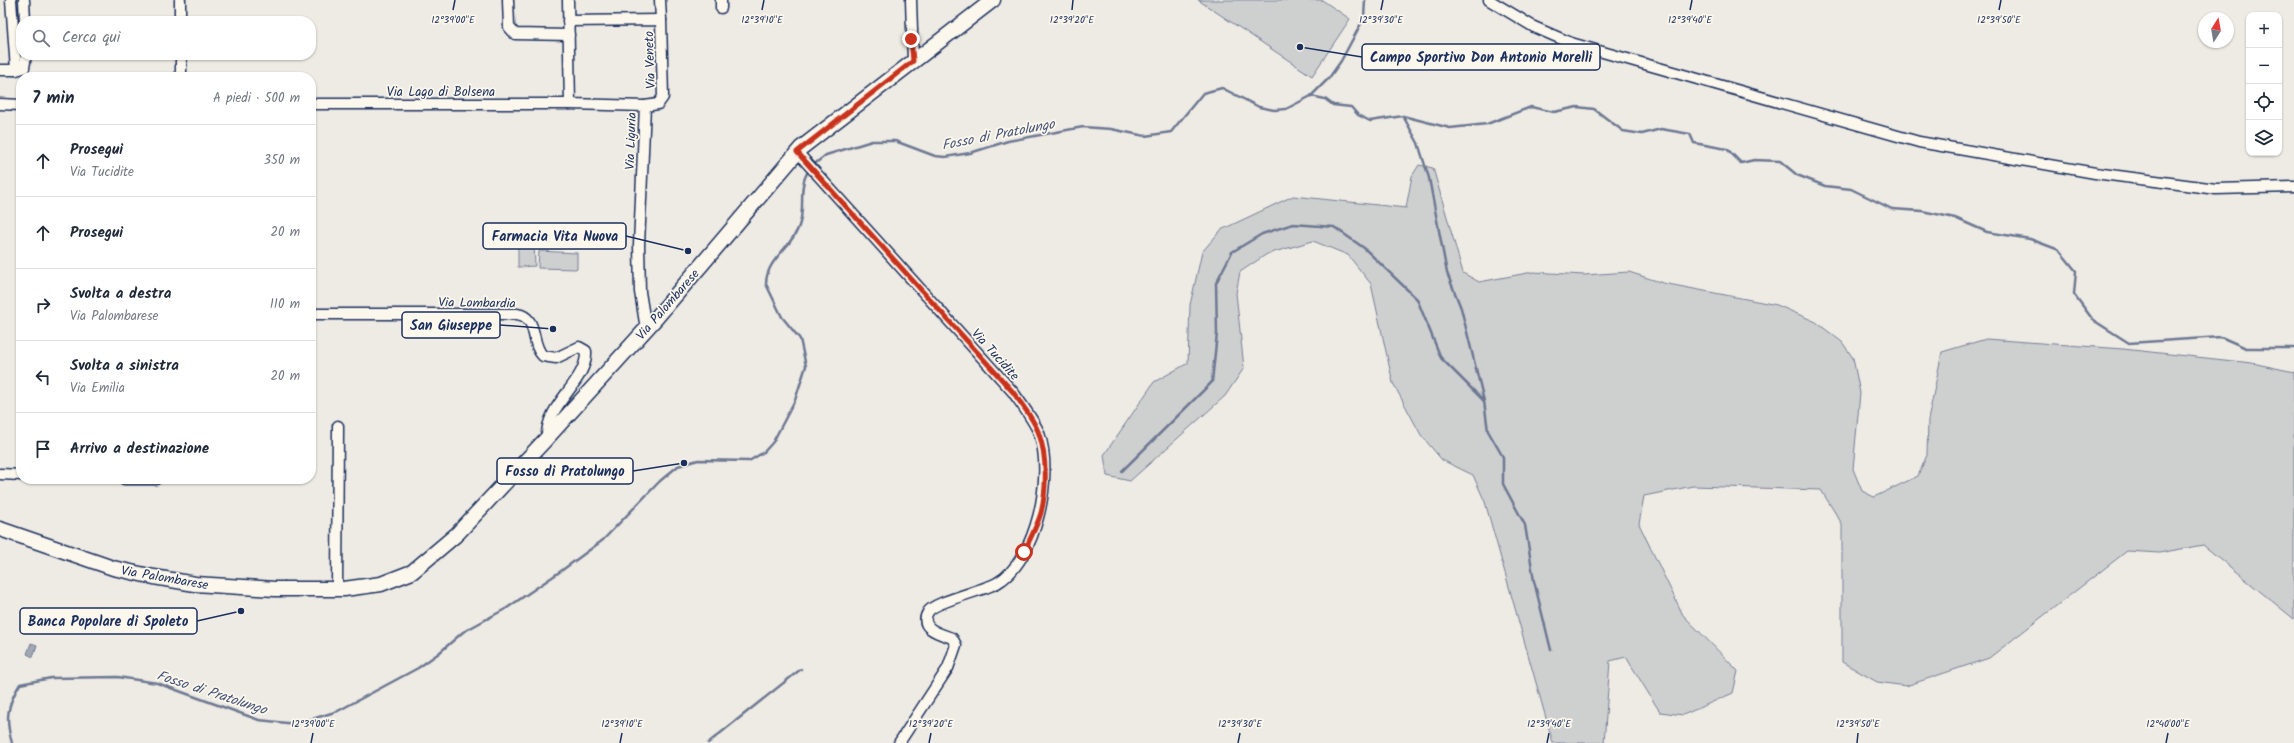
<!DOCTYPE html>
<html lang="it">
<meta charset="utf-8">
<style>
body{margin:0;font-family:Kalam,sans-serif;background:#f2f2f3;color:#1f2937}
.controls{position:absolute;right:12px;top:12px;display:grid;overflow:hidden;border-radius:8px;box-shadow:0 1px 3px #0004}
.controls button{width:36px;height:36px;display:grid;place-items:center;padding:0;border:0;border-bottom:1px solid #e0e1e3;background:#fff;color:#1f2937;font:20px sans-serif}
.compass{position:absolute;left:2198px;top:12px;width:36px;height:36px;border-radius:50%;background:#fff;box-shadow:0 1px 3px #0004;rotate:11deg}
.stop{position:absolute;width:12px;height:12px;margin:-9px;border:3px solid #c8321e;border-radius:50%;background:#fff}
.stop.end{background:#c8321e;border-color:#fff;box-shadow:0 1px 4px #0008}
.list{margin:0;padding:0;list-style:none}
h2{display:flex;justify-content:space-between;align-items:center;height:52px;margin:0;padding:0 16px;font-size:17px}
h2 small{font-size:13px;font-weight:400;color:#747a83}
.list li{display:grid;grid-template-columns:26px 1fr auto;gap:12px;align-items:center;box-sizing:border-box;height:72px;padding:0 16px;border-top:1px solid #e0e1e3}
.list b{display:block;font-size:15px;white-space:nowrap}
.list p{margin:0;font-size:13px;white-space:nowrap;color:#747a83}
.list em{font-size:13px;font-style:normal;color:#747a83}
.icon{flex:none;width:22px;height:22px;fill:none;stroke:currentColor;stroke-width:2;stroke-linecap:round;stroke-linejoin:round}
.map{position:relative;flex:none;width:2294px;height:743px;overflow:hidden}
.search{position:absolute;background:#fff;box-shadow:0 1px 3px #0004;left:16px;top:16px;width:300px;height:44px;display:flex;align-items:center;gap:10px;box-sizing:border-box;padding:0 14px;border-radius:16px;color:#747a83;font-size:15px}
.panel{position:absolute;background:#fff;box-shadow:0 1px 3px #0004;left:16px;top:72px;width:300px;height:412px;border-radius:16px}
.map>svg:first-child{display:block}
.green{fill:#cecfcf;stroke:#747f96}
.water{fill:#a3a8b4;stroke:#6d7892}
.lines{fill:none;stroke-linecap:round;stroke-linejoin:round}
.stream{stroke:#6d7892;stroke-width:2.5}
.minor-casing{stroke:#1b2f5e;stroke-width:13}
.secondary-casing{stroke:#1b2f5e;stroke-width:17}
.minor{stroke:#fbf7ec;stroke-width:10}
.secondary{stroke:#fbf7ec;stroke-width:14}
.route{stroke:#c8321e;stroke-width:5}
.ticks{fill:none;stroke:#1b2f5e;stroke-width:1.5}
.labels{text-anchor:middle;stroke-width:3.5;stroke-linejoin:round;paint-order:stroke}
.street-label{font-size:13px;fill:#1b2f5e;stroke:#fbf7ec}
.water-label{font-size:14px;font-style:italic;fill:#445378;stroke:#fbf7ec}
.ticks-label{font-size:10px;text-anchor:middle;fill:#1b2f5e;stroke:#fbf7ec;stroke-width:3.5;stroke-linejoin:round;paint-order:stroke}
.leader{fill:none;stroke:#1b2f5e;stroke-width:1.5}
.callout-dot{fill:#1b2f5e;stroke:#fbf7ec;stroke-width:1.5}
.callout{fill:#fbf7ec;stroke:#1b2f5e;stroke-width:1.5}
.callout-label{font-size:14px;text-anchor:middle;font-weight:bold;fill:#1b2f5e}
</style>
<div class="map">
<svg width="2294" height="743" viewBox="0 0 2294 743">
<rect width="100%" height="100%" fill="#eeebe4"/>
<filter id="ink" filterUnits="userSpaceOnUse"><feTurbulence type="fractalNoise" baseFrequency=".025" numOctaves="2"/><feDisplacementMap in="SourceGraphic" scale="8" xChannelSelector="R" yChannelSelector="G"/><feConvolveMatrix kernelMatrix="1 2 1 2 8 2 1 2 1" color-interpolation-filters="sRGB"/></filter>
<g filter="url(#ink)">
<g class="green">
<path d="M 1198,0 L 1322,0 L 1350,19 L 1312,76 Z"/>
<path d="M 1419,165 L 1433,168 L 1463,273 L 1479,282 L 1533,272 L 1584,275 L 1629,272 L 1663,283 L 1777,305 L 1816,322 L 1842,342 L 1853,358 L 1860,393 L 1853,469 L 1862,491 L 1874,497 L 1918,476 L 1927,455 L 1928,420 L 1942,352 L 1986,339 L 2123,349 L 2252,363 L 2294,372 L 2294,619 L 2203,545 L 2159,553 L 2127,551 L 1989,658 L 1906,686 L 1877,682 L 1842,662 L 1842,524 L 1821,490 L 1693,486 L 1644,496 L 1639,524 L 1683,615 L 1738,671 L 1733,693 L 1683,715 L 1660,712 L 1626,657 L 1610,661 L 1604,743 L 1553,743 L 1485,502 L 1473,475 L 1442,460 L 1421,435 L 1393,383 L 1371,284 L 1348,255 L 1313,241 L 1267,254 L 1240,272 L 1236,293 L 1244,368 L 1225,396 L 1130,481 L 1107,476 L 1104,455 L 1154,382 L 1188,363 L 1190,305 L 1202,252 L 1221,230 L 1293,196 L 1406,208 L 1412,176 Z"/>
<path d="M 518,242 L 534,242 L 535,266 L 518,267 Z"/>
<path d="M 539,251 L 577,253 L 577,269 L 538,268 Z"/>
</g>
<path class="water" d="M 31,643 L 37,645 L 33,657 L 27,654 Z"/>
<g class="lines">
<g class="stream">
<path d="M 1311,96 L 1325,99 L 1333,105 L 1351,107 L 1358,115 L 1370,121 L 1403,116 L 1450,128 L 1487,124 L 1531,107 L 1554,112 L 1577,107 L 1594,109 L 1623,131 L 1642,134 L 1661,129 L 1690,134 L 1694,143 L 1727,149 L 1741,163 L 1754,160 L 1780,161 L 1797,175 L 1825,186 L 1851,189 L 1892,209 L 1922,211 L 1955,218 L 1987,232 L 2030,239 L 2059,250 L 2076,271 L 2074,294 L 2093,320 L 2129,343 L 2221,337 L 2246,348 L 2294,348"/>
<path d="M 1403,116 L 1418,143 L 1429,178 L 1447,273 L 1461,308 L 1484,401 L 1488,431 L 1503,457 L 1503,484 L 1525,525 L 1534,581 L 1551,650"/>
<path d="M 812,166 L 826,155 L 872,141 L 895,141 L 935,156 L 945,157 L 970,153 L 1008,141 L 1083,127 L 1111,129 L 1145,136 L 1171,132 L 1203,93 L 1222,88 L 1259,107 L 1274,110 L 1286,109 L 1311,96 L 1329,78 L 1341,61 L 1364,18 L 1365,0"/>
<path d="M 1122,471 L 1212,382 L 1217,333 L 1216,283 L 1232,252 L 1262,234 L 1293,224 L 1334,227 L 1364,248 L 1417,299 L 1441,358 L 1484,401"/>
<path d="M 12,743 C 5,719 7,705 20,684 L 51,678 L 118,677 L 157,683 L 259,720 L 296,724 L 338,711 L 418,668 L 439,653 L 463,632 L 507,608 L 561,571 L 603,540 L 660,481 L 678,466 L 698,460 L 749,461 L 764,452 L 773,442 L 795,400 L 806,366 L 800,339 L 782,317 L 766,284 C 766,259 792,248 799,226 C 806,208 797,187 809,170"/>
<path d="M 708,743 L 801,669"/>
</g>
<defs>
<g id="minor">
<path d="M 11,0 L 16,70"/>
<path d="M 24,0 L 25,21"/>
<path d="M 180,0 L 180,21"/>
<path d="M 508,0 L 509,27 L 515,34 L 569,35"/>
<path d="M 568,0 L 570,104 L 645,106 L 639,245 L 640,292 L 646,329"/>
<path d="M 660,0 L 661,20"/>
<path d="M 721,0 L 721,8"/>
<path d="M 911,0 L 913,61"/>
<path d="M 1489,0 L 1534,27 L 1571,43 L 1919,142 L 2095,173 L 2216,189 L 2294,187"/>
<path d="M 568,21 L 661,20 L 663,97 L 658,104 L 645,106"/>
<path d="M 181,55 L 181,77"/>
<path d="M 0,70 L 16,70 L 24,68 L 26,55"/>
<path d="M 0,104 L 21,105"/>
<path d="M 311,104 L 570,104"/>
<path d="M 797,152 L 1013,392 C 1022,405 1033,419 1039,433 C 1054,475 1037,560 997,583 C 982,591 933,602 928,612 C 918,629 941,634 952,638 L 956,645 L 948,668 L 899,743"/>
<path d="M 311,314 L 517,314 C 539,317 530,344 543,356 L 556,358 L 579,347 L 586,351 C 588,382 545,404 547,438"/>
<path d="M 0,474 L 21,475"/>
<path d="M 124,479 L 156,479"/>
<path d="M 337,589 L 338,426"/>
</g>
<path id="secondary" d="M 0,529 L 113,568 L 154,577 L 195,584 L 275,589 L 344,589 L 381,584 L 412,572 L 457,534 L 547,438 L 657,317 L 801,148 L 993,0"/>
</defs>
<use href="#minor" class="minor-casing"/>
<use href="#secondary" class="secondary-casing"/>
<use href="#minor" class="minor"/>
<use href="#secondary" class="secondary"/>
</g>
</g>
<g class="lines" filter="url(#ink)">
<path class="route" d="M 911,39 L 913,61 L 797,152 L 1013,392 C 1022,405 1034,419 1039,434 C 1047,457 1047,489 1041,513 C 1037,526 1030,539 1024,552"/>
</g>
<path class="ticks" d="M 453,10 L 455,0M 762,10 L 764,0M 1072,10 L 1073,0M 1381,10 L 1383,0M 1690,10 L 1692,0M 1999,10 L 2001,0M 311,743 L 313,733M 620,743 L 622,733M 929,743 L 931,733M 1238,743 L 1240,733M 1547,743 L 1549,733M 1857,743 L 1858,733M 2166,743 L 2168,733"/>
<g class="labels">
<g class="street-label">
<text transform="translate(649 60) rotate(-92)" y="5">Via Veneto</text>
<text x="441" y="96">Via Lago di Bolsena</text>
<text transform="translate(630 141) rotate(-88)" y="5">Via Liguria</text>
<text transform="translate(477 302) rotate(1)" y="5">Via Lombardia</text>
<text transform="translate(667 304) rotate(-49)" y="5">Via Palombarese</text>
<text transform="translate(996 354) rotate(48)" y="5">Via Tucidite</text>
<text transform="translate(165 577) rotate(10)" y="5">Via Palombarese</text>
</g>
<g class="water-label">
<text transform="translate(998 134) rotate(-11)" y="5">Fosso di Pratolungo</text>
<text transform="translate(212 692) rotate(18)" y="5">Fosso di Pratolungo</text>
</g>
</g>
<g class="ticks-label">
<text x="453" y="23">12°39'00"E</text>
<text x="762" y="23">12°39'10"E</text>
<text x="1072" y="23">12°39'20"E</text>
<text x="1381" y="23">12°39'30"E</text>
<text x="1690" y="23">12°39'40"E</text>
<text x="1999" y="23">12°39'50"E</text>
<text x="313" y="727">12°39'00"E</text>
<text x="622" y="727">12°39'10"E</text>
<text x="931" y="727">12°39'20"E</text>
<text x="1240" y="727">12°39'30"E</text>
<text x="1549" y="727">12°39'40"E</text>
<text x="1858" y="727">12°39'50"E</text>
<text x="2168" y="727">12°40'00"E</text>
</g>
<path class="leader" d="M1300 47L1362 57M688 251L626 236M553 329L500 325M684 463L633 471M241 611L197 621"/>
<g class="callout-dot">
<circle cx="1300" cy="47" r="4"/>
<circle cx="688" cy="251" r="4"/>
<circle cx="553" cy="329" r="4"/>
<circle cx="684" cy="463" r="4"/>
<circle cx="241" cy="611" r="4"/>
</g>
<g class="callout">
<rect x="1362" y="44" width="238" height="26" rx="4"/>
<rect x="483" y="223" width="143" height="26" rx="4"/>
<rect x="402" y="312" width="98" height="26" rx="4"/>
<rect x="497" y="458" width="136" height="26" rx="4"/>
<rect x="20" y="608" width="177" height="26" rx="4"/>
</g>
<g class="callout-label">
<text x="1481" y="62">Campo Sportivo Don Antonio Morelli</text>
<text x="555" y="241">Farmacia Vita Nuova</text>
<text x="451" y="330">San Giuseppe</text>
<text x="565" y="476">Fosso di Pratolungo</text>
<text x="108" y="626">Banca Popolare di Spoleto</text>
</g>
</svg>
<div class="controls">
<button>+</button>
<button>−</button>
<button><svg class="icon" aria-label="locate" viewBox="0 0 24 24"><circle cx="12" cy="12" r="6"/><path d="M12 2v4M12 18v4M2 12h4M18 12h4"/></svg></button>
<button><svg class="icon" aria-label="layers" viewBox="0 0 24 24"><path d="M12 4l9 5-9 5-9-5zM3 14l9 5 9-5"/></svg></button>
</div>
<svg class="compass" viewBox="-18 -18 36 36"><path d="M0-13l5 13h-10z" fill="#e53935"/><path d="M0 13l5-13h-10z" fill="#747a83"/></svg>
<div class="stop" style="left:1024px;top:552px"></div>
<div class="stop end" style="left:911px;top:39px"></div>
<div class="search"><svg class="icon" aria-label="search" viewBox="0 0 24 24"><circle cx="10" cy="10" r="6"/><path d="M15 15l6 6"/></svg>Cerca qui</div>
<section class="panel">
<h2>7 min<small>A piedi · 500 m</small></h2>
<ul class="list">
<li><svg class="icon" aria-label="ahead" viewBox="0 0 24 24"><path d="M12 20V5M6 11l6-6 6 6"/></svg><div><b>Prosegui</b><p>Via Tucidite</p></div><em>350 m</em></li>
<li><svg class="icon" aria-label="ahead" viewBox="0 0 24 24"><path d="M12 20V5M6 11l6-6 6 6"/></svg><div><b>Prosegui</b></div><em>20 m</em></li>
<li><svg class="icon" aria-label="right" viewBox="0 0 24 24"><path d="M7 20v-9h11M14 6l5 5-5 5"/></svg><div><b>Svolta a destra</b><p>Via Palombarese</p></div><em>110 m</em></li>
<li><svg class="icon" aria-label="left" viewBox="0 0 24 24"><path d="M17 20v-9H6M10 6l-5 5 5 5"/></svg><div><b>Svolta a sinistra</b><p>Via Emilia</p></div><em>20 m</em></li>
<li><svg class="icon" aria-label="arrive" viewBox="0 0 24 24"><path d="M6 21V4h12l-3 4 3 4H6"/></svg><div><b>Arrivo a destinazione</b></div></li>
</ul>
</section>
</div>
